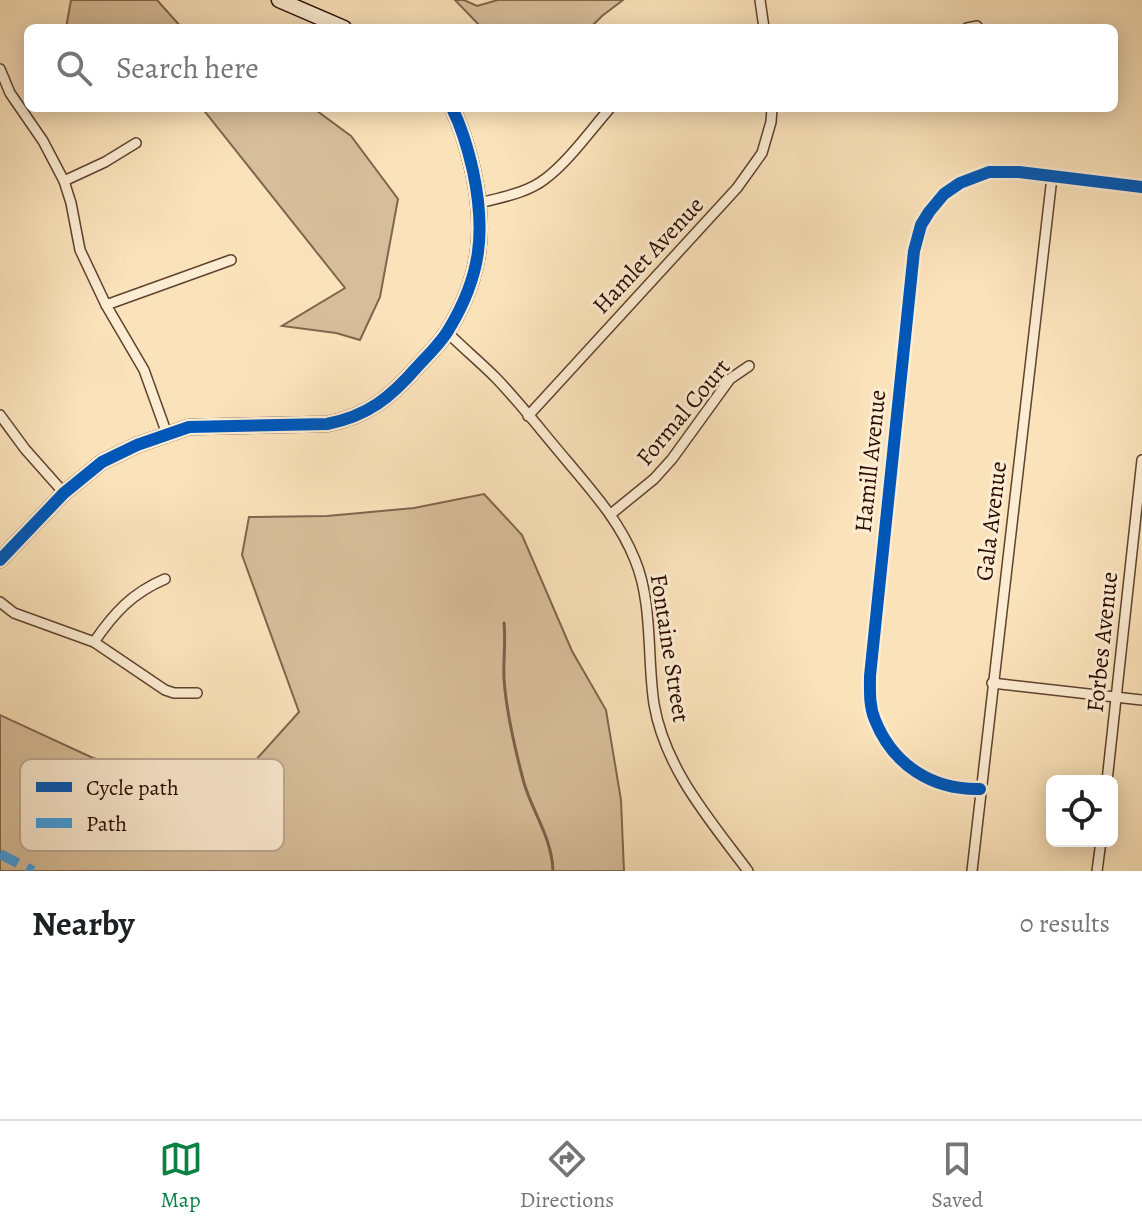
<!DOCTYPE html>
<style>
body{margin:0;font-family:Alegreya,serif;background:#f2f2f2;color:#202124}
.controls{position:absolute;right:24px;bottom:24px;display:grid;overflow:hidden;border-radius:12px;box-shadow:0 4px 20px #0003}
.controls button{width:72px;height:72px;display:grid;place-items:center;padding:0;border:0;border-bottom:2px solid #e0e0e0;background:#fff;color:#202124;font:40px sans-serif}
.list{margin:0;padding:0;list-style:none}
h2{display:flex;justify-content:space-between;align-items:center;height:104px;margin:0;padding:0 32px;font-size:34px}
h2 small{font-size:26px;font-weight:400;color:#757577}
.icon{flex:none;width:44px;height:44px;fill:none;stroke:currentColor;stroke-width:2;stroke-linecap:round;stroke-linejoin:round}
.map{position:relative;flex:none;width:1142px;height:871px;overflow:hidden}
.search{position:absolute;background:#fff;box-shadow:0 4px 20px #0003;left:24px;right:24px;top:24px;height:88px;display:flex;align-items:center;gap:20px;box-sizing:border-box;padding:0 28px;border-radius:12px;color:#757577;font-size:30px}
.sheet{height:248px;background:#fff}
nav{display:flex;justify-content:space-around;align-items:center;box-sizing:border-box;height:112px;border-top:2px solid #e0e0e0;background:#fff;font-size:22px;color:#757577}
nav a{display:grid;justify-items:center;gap:4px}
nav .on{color:#0b8043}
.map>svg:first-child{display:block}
.grass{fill:#d7be9a;stroke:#81654d;stroke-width:2}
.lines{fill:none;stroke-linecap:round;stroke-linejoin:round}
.stream{stroke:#7d614a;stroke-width:3}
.street-casing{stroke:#5f422e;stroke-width:12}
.secondary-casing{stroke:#2b0c00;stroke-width:17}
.street{stroke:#fcecd2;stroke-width:9}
.secondary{stroke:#fcecd2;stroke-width:14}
.quiet{stroke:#3ea1e9;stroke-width:10;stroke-dasharray:20 10;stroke-linecap:butt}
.cycleway-casing{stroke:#fcecd2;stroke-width:17}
.cycleway{stroke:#0057b8;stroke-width:12}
.labels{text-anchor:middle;stroke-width:6;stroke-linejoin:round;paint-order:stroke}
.street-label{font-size:24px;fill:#2b0c00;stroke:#fcecd2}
.key{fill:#fcecd2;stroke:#bda993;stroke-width:2}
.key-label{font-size:22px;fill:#2b0c00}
</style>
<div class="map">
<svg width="1142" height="871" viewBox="0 0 1142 871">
<rect width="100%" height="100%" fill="#fae2ba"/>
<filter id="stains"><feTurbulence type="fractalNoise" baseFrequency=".0025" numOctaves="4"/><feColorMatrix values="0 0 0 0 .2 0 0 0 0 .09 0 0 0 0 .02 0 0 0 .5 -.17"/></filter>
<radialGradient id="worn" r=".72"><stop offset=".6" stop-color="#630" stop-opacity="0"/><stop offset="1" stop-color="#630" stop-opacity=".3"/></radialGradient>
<g class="grass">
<path d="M 71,0 L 157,0 L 182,28 L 66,28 Z"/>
<path d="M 455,0 L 464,0 L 477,6 L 498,0 L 623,0 L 602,16 L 590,28 L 484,28 L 480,26 Z"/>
<path d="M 202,108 L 313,108 L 351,136 L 398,199 L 380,297 L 360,340 L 336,333 L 282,326 L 345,288 Z"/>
<path d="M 484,494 L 522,535 L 572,651 L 606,710 L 621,800 L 624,871 L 0,871 L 0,715 L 93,758 L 227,792 L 299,712 L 242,555 L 249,517 L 327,516 L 414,508 Z"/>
</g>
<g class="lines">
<path class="stream" d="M 504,623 C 506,643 503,660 504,679 C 506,709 516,753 524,783 C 533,813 552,838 553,871"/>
<defs>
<g id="street">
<path d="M 760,0 L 764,28"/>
<path d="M 967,28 L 977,26"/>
<path d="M 0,69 L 10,93 L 43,141 L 64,181 L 71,203 L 80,250 L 106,305 L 144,370 L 167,434"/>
<path d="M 64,181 L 105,162 L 136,143"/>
<path d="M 480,203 C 502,197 527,193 545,179 C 568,162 591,130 610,108"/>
<path d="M 106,305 L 231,260"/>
<path d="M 447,332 C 463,348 480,362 496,378 C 521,404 543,433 567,461 C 593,492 620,522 635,560 C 653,603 647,658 654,704 C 665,769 710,820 748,871"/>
<path d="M 0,415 L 25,449 L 64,493"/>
<path d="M 528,416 L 737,188 L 762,153 L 771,122 L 772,108"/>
<path d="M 611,514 L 654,479 L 672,459 L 730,379 L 749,366"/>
<path d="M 0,602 L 14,613 L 94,642 L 165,690 L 174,693 L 197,693"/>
<path d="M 94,642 C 114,613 132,593 165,579"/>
<path d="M 992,683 L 1142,700"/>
<path d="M 1107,781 L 1142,460"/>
<path d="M 980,789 C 932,790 893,765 875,720 C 869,706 870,691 870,676 L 914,251 L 921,225 L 929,212 L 944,194 L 960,183 L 989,172 L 1019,172 L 1142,187"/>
<path d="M 972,871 L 1052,177"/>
<path d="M 1097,871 L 1101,841"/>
</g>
<g id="secondary">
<path d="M 279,0 L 344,28"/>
<path d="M 0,560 L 64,493 L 102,462 L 137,445 L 189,427 L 327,424 C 368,416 391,397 417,367 C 428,355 441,343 449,329 C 481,276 486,232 473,171 C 468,149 462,128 452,108"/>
</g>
</defs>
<use href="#street" class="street-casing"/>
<use href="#secondary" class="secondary-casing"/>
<use href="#street" class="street"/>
<use href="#secondary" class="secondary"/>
<path class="quiet" d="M 0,854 L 33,871"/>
<defs>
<g id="cycleway">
<path d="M 0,560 L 64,493 L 102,462 L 137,445 L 189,427 L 327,424 C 368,416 391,397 417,367 C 428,355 441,343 449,329 C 481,276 486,232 473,171 C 468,149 462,128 452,108"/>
<path d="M 980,789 C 932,790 893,765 875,720 C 869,706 870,691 870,676 L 914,251 L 921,225 L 929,212 L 944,194 L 960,183 L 989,172 L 1019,172 L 1142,187"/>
</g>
</defs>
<use href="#cycleway" class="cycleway-casing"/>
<use href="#cycleway" class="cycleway"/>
</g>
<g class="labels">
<g class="street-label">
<text transform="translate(648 255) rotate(-47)" y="8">Hamlet Avenue</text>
<text transform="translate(683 412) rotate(-50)" y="8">Formal Court</text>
<text transform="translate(870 461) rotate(-84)" y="8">Hamill Avenue</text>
<text transform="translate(991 521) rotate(-83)" y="8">Gala Avenue</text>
<text transform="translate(1102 642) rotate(-84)" y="8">Forbes Avenue</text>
<text transform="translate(670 648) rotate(81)" y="8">Fontaine Street</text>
</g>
</g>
<rect x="20" y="759" width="264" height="92" rx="12" class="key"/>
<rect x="36" y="782" width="36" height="10" fill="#0057b8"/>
<rect x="36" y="818" width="36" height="10" fill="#3ea1e9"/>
<g class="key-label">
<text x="86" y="795">Cycle path</text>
<text x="86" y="831">Path</text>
</g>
<rect width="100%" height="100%" filter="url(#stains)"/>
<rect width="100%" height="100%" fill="url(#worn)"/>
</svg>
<div class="controls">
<button><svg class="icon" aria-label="locate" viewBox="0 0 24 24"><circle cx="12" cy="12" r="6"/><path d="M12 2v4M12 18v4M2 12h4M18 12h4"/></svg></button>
</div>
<div class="search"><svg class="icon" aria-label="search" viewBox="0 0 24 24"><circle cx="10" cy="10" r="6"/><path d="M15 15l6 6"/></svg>Search here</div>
</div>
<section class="sheet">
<h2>Nearby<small>0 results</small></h2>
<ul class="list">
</ul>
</section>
<nav>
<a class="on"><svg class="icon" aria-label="map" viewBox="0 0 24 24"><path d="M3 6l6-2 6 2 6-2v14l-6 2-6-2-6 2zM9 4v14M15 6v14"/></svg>Map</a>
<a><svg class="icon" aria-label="directions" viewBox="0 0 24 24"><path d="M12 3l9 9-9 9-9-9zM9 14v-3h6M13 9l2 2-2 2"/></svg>Directions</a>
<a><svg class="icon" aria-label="saved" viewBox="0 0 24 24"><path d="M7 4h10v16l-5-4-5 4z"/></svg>Saved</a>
</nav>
